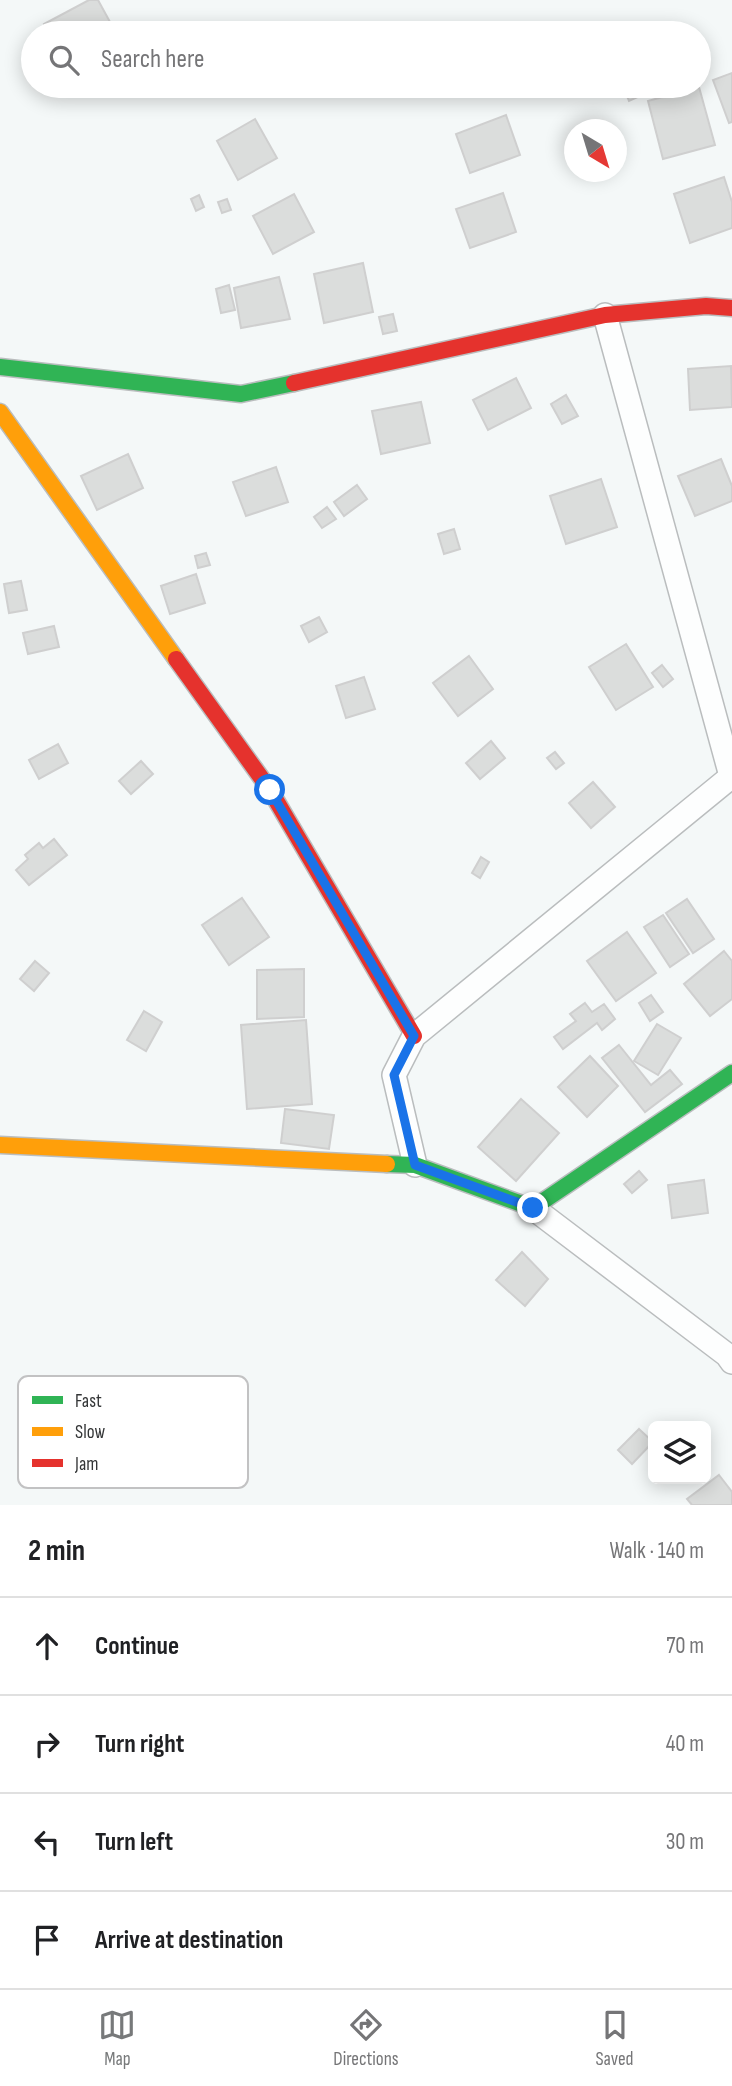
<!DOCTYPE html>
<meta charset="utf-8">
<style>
body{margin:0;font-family:"Sofia Sans Condensed",sans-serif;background:#f6f6f6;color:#202124}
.controls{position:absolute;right:21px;bottom:21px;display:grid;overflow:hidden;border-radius:10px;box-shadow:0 4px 18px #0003}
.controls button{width:63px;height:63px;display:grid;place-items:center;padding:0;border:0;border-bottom:2px solid #e0e0e0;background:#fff;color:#202124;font:35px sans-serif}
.compass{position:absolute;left:564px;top:119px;width:63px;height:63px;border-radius:50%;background:#fff;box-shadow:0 4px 18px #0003;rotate:142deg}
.stop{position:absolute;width:21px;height:21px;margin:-16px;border:5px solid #1a73e8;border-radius:50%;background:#fff}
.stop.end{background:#1a73e8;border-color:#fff;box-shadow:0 2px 7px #0008}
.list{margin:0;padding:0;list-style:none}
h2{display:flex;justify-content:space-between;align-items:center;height:91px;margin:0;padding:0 28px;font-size:30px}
h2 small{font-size:23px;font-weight:400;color:#757577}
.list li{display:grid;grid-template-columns:46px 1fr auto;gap:21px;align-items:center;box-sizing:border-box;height:98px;padding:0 28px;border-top:2px solid #e0e0e0}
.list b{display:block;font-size:26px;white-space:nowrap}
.list em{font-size:23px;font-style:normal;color:#757577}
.icon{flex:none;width:38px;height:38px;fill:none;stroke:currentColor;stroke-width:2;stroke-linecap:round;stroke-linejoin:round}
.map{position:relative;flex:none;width:732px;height:1505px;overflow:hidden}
.search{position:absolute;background:#fff;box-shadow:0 4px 18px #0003;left:21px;right:21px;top:21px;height:77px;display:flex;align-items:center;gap:18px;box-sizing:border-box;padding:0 24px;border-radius:38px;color:#757577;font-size:26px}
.sheet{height:483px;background:#fff}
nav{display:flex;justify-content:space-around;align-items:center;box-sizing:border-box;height:98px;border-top:2px solid #e0e0e0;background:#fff;font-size:19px;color:#757577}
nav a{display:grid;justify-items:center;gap:4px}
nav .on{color:#77797a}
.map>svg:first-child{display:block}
.building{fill:#dbdddc;stroke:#cfcfcf;stroke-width:2}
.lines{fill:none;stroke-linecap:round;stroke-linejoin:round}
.street-casing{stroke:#babdbe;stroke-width:26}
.fast-casing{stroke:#babdbe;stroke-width:19}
.slow-casing{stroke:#babdbe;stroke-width:19}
.jam-casing{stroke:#babdbe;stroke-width:19}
.street{stroke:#fdfefe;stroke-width:23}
.fast{stroke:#30b455;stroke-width:16}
.slow{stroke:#ff9f0a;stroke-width:16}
.jam{stroke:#e5322d;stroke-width:16}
.route{stroke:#1a73e8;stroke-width:9}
.key{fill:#fff;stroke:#c2c2c3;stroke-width:2}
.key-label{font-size:19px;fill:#333536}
</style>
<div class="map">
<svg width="732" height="1505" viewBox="0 0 732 1505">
<rect width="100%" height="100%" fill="#f4f8f8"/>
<g class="building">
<path d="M 89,0 L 98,0 L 116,33 L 48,33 L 44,24 Z"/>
<path d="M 732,73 L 732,122 L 729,123 L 713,80 Z"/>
<path d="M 623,86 L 662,86 L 629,101 Z"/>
<path d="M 699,87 L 715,145 L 663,159 L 648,101 Z"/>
<path d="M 506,115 L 520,155 L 470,173 L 456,134 Z"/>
<path d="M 255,119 L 277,158 L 238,180 L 217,141 Z"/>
<path d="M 724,177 L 732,202 L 732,228 L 690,243 L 674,194 Z"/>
<path d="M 503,193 L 516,232 L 470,248 L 456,209 Z"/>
<path d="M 294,194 L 314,232 L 273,254 L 253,216 Z"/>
<path d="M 199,195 L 204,207 L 196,211 L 191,199 Z"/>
<path d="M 227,199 L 231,210 L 222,213 L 218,202 Z"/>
<path d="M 363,263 L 373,312 L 324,323 L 314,274 Z"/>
<path d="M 279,277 L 290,319 L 241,328 L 234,288 Z"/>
<path d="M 229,285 L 235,310 L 221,313 L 216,289 Z"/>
<path d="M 393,314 L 397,331 L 383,334 L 379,317 Z"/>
<path d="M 731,366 L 732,407 L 690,410 L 688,369 Z"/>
<path d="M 516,378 L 531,408 L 488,430 L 473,400 Z"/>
<path d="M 566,395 L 578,416 L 562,424 L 551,404 Z"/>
<path d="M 421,402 L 430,443 L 381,454 L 372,411 Z"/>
<path d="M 128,454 L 143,488 L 97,510 L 81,476 Z"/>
<path d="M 721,459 L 732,486 L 732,501 L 695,516 L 678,476 Z"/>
<path d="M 276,467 L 288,502 L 246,516 L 233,482 Z"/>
<path d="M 601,479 L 617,527 L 566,544 L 550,496 Z"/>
<path d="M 357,485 L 367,499 L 344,516 L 334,502 Z"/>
<path d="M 327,507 L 336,519 L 322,528 L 314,517 Z"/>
<path d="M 454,529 L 460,549 L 444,554 L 438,534 Z"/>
<path d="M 206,553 L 210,565 L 198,568 L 195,556 Z"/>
<path d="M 196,574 L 205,603 L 170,614 L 161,586 Z"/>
<path d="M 21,581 L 27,610 L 9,613 L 4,584 Z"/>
<path d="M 319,617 L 327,632 L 309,642 L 301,626 Z"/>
<path d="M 54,626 L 59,647 L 28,654 L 23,633 Z"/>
<path d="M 626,644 L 653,687 L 616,710 L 589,667 Z"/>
<path d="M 469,656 L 493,689 L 458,716 L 433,683 Z"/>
<path d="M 662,665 L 673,679 L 663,687 L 652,673 Z"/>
<path d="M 364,677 L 375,709 L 346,718 L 336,686 Z"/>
<path d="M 491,741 L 505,758 L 480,779 L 466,763 Z"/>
<path d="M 58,744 L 68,763 L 39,779 L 29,760 Z"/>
<path d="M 555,752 L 564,763 L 556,769 L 547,758 Z"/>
<path d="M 141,761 L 153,774 L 131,794 L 119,781 Z"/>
<path d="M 593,782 L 615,807 L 591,828 L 569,803 Z"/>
<path d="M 54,839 L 67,855 L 29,885 L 16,870 L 28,859 L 25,855 L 39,843 L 43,848 Z"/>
<path d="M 481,857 L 489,862 L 480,878 L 472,873 Z"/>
<path d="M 242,898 L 269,937 L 229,965 L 202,925 Z"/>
<path d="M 687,899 L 714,939 L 693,953 L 666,913 Z"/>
<path d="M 663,915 L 689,954 L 670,967 L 644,927 Z"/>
<path d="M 627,932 L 656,973 L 616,1001 L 587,961 Z"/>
<path d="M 724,951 L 732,961 L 732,999 L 710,1016 L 684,984 Z"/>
<path d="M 35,961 L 49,973 L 34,991 L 20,979 Z"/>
<path d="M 304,969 L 304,1017 L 257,1019 L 257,970 Z"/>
<path d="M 651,995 L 663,1012 L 650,1021 L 639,1003 Z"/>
<path d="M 585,1003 L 592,1012 L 604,1004 L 615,1019 L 602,1030 L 597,1023 L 563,1049 L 554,1037 L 576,1021 L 570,1014 Z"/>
<path d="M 144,1011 L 162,1022 L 146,1051 L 127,1040 Z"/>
<path d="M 306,1020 L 312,1104 L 247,1109 L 241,1025 Z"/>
<path d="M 657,1024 L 681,1038 L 658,1075 L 634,1061 Z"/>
<path d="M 619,1045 L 651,1085 L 670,1070 L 682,1084 L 645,1112 L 602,1058 Z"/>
<path d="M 590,1056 L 618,1086 L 587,1117 L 558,1087 Z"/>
<path d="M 521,1099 L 559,1133 L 516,1181 L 478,1147 Z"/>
<path d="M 285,1109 L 334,1115 L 329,1149 L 281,1143 Z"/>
<path d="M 639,1171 L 647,1180 L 632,1193 L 624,1184 Z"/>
<path d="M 704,1180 L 708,1213 L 672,1218 L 668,1185 Z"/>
<path d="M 522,1252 L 548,1279 L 525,1306 L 496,1280 Z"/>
<path d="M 639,1429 L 653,1442 L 632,1464 L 618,1450 Z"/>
<path d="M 719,1475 L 732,1492 L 732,1505 L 692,1505 L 687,1499 Z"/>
</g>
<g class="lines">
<defs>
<g id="street">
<path d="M 605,315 L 731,776"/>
<path d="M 415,1165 L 394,1075 L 414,1036 L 732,776"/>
<path d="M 533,1208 L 727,1355 L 732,1362"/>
</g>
<g id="fast">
<path d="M 0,367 L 241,394 L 294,383"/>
<path d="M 387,1164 L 415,1165 L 533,1208 L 732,1073"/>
</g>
<g id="slow">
<path d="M 0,412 L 176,659"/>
<path d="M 0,1145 L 387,1164"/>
</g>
<g id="jam">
<path d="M 294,383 L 605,315 L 706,306 L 732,308"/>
<path d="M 176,659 L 270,790 L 414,1036"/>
</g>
</defs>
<use href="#street" class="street-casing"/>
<use href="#fast" class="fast-casing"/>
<use href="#slow" class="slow-casing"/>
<use href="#jam" class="jam-casing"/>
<use href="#street" class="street"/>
<use href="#fast" class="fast"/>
<use href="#slow" class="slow"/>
<use href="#jam" class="jam"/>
</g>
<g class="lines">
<path class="route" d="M 270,790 L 414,1036 L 394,1075 L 415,1165 L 533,1208"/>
</g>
<rect x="18" y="1376" width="230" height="112" rx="10" class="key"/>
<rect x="32" y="1396" width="31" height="8" fill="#30b455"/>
<rect x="32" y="1427" width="31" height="9" fill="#ff9f0a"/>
<rect x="32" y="1459" width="31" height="8" fill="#e5322d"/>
<g class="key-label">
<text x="75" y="1407">Fast</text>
<text x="75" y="1438">Slow</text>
<text x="75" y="1470">Jam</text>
</g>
</svg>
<div class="controls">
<button><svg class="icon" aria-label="layers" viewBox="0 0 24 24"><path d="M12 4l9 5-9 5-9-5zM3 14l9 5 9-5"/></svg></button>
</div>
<svg class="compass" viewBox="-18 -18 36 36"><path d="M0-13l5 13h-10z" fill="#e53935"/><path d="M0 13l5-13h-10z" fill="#757577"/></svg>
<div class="stop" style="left:270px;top:790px"></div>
<div class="stop end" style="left:533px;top:1208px"></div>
<div class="search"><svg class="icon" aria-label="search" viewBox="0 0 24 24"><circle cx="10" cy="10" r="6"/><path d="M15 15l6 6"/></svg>Search here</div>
</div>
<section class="sheet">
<h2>2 min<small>Walk · 140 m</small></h2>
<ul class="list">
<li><svg class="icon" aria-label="ahead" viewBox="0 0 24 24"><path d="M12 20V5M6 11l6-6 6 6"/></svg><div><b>Continue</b></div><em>70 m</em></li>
<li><svg class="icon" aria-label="right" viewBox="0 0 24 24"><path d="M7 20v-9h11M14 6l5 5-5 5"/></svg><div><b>Turn right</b></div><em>40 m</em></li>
<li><svg class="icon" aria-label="left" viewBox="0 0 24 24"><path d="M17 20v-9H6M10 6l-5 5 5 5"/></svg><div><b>Turn left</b></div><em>30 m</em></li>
<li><svg class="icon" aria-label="arrive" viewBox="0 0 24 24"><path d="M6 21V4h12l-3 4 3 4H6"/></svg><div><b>Arrive at destination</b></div></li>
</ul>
</section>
<nav>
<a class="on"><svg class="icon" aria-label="map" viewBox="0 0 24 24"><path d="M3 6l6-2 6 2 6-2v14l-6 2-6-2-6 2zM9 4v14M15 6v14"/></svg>Map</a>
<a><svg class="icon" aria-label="directions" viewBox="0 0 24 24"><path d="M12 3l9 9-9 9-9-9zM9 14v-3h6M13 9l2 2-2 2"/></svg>Directions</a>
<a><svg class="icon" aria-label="saved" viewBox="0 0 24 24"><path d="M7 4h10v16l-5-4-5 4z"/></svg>Saved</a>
</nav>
